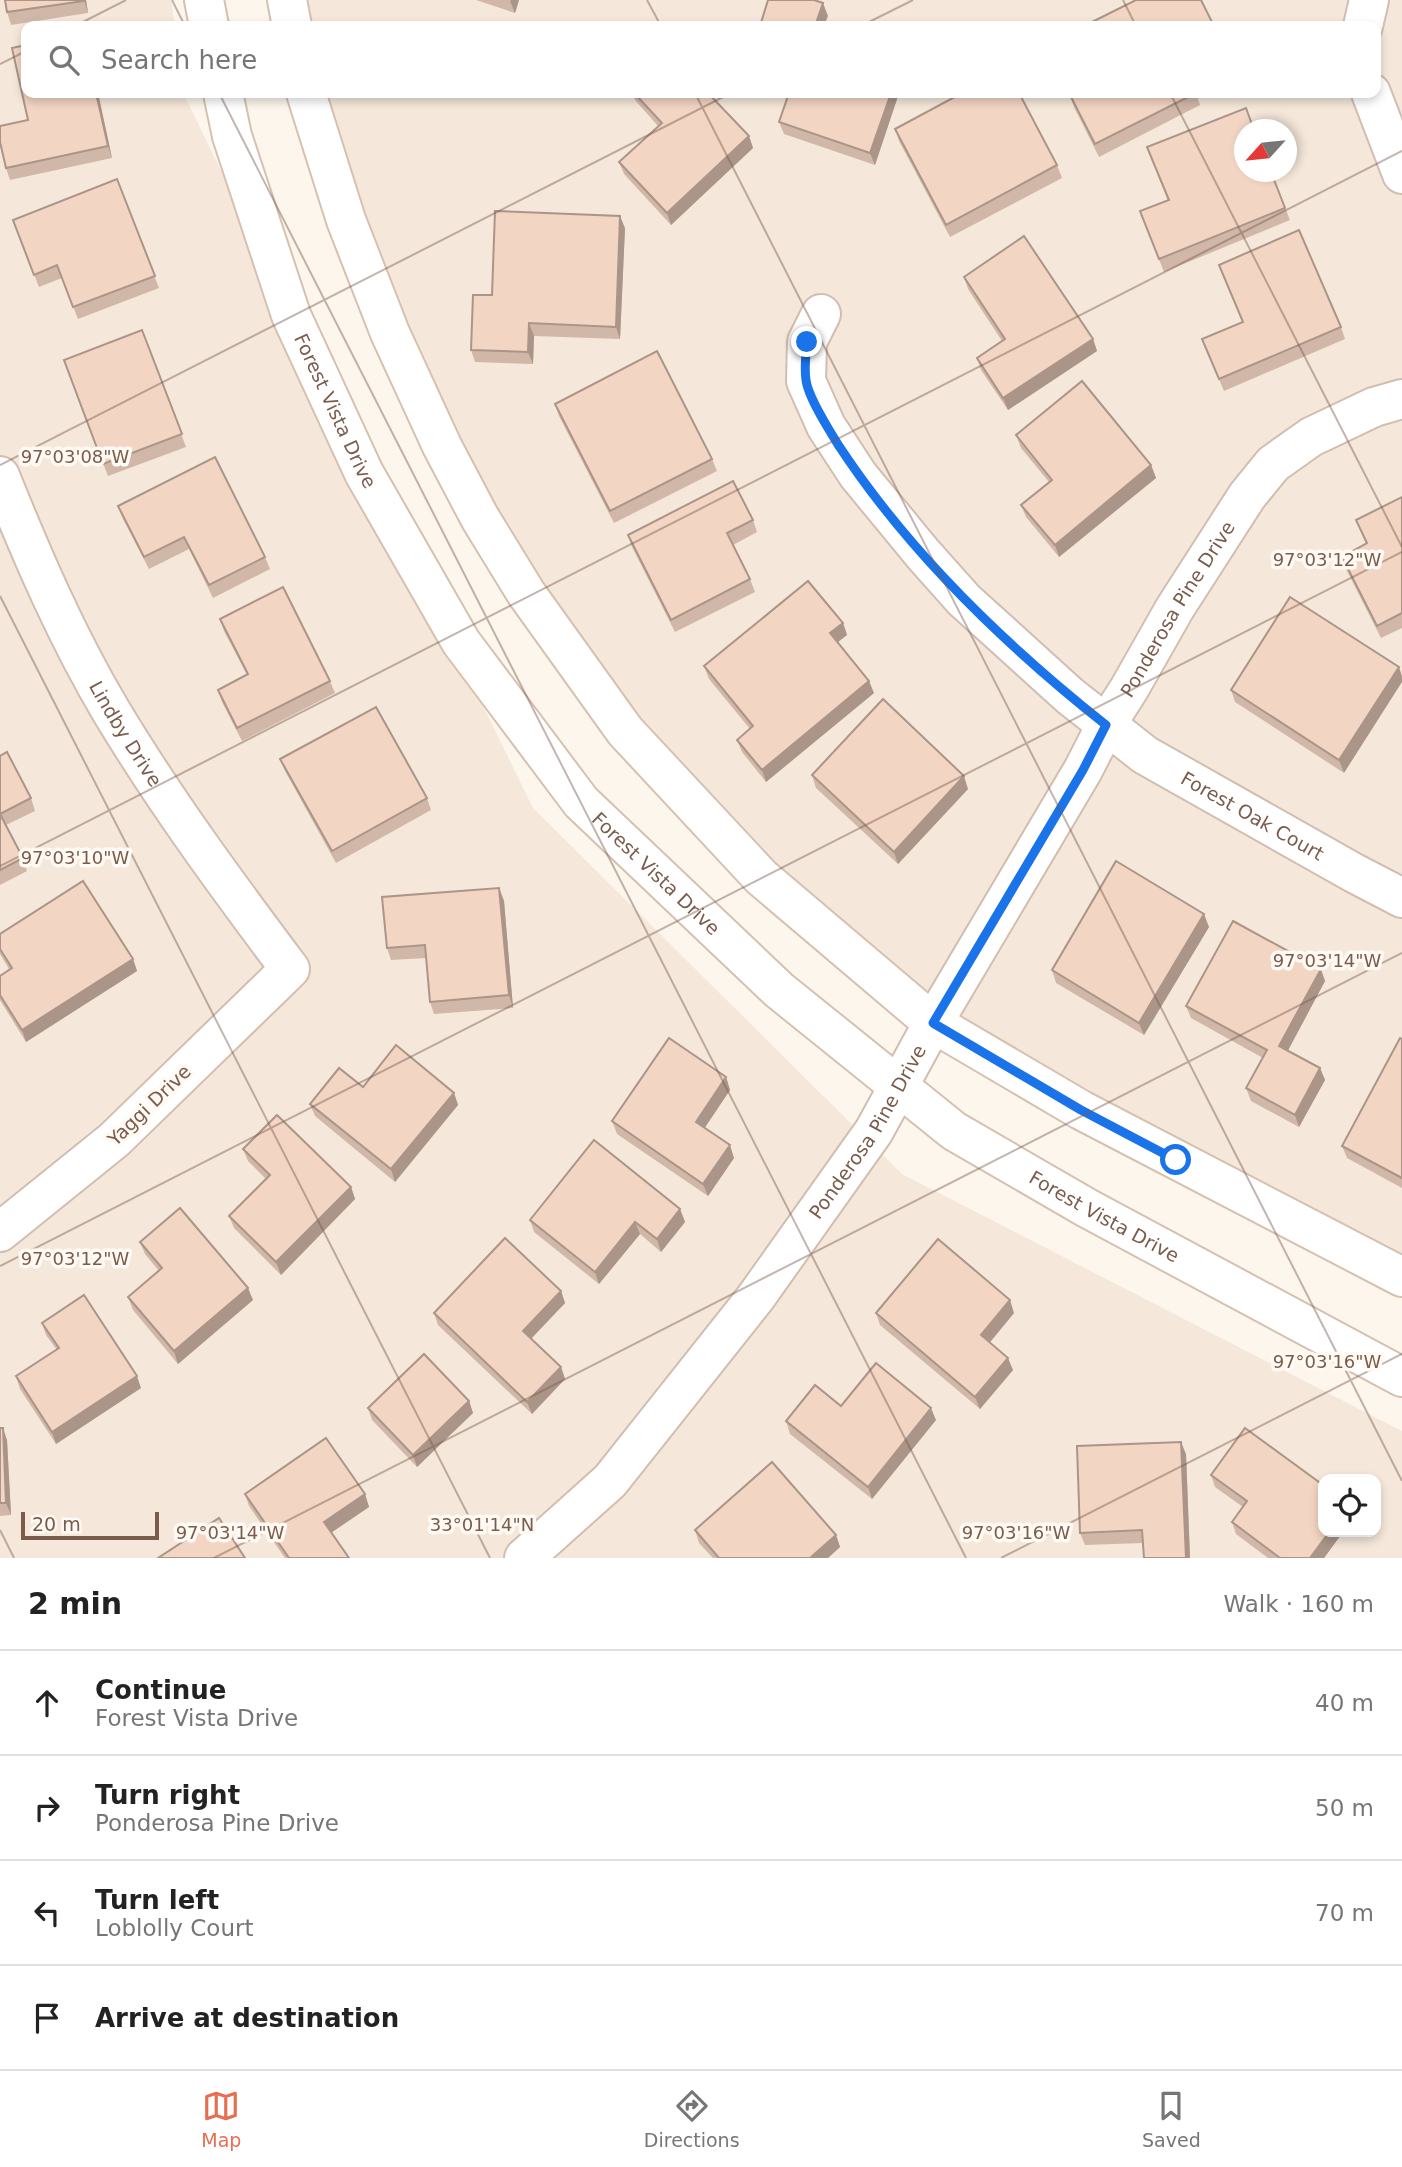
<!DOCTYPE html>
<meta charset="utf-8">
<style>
body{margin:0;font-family:"DejaVu Sans",sans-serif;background:#f2f2f2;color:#222}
.controls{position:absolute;right:21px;bottom:21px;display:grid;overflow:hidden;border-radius:14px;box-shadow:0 4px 10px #0003}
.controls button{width:63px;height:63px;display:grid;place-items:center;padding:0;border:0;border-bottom:2px solid #e0e0e0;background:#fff;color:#222;font:35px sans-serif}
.compass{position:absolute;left:1234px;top:119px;width:63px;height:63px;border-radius:50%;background:#fff;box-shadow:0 4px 10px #0003;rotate:243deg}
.scale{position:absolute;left:21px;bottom:18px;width:138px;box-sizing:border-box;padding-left:7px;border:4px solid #7a5c4d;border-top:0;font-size:19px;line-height:24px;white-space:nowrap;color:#7a5c4d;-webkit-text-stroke:5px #fffaf3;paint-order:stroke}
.stop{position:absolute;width:21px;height:21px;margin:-16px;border:5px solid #1a73e8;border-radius:50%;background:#fff}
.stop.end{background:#1a73e8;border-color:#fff;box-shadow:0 2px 7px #0008}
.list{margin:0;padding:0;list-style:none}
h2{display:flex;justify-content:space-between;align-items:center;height:91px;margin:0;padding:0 28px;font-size:30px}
h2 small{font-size:23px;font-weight:400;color:#767676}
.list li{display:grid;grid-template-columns:46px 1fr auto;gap:21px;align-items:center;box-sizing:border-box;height:105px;padding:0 28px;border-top:2px solid #e0e0e0}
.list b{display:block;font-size:26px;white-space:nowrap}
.list p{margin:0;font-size:23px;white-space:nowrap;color:#767676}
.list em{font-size:23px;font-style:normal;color:#767676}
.icon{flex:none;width:38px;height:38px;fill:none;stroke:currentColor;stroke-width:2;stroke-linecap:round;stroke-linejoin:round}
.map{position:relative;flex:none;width:1402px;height:1558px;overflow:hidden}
.search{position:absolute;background:#fff;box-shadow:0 4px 10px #0003;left:21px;right:21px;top:21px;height:77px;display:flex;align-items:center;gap:18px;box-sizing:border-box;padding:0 24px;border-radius:14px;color:#767676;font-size:26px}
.sheet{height:511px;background:#fff}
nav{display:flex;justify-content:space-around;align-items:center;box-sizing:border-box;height:98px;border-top:2px solid #e0e0e0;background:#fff;font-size:19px;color:#767676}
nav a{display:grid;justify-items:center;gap:4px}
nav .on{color:#e76f51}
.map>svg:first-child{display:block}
.residential{fill:#f5e8da;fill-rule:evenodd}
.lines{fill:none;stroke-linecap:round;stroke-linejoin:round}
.minor-casing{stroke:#d1beb0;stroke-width:42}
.secondary-casing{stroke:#d6c0b0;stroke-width:42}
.minor{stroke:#fff;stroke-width:38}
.secondary{stroke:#fff;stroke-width:38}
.wall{fill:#d1b7a8}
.shaded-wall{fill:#aa9588}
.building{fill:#f3d5c3;stroke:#aa9588;stroke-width:2}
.route{stroke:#1a73e8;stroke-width:9}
.ticks{fill:none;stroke:#7a5c4d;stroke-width:2;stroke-opacity:0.45}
.labels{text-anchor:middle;stroke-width:7;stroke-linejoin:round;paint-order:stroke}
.street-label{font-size:19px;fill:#7a5c4d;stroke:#fffaf3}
.ticks-label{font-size:18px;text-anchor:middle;fill:#7a5c4d;stroke:#fffaf3;stroke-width:7;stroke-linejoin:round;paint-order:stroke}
</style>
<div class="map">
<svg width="1402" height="1558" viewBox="0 0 1402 1558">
<rect width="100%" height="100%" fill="#fdf6ec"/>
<g class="residential">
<path d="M 0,0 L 171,0 L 175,26 L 26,26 L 26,93 L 185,93 L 186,99 L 533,808 L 902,1174 L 1402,1431 L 1402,1558 L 0,1558 ZM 1323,1479 L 1376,1479 L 1376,1532 L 1323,1532 Z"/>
<path d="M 289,0 L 1402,0 L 1402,1254 L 888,985 L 526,593 L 390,333 L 307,93 L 1376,93 L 1376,26 L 293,26 ZM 1244,130 L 1286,130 L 1286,172 L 1244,172 Z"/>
</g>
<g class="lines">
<defs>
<g id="minor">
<path d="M 1363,26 L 1369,0"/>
<path d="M 1371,93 L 1402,174"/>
<path id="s1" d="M 821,314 L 807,342 L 806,381 L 826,426 L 858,475 L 923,554 L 964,600 L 1070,696 L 1145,755 L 1354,873 L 1402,898"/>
<path id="s2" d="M 0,476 C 32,556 67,637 111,711 C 165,801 227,885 290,969 L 114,1140 L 0,1232"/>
<path id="s3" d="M 524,1558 L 610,1481 L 756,1297 L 874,1131 L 933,1023 L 1083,770 L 1106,725 L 1129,689 L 1175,608 L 1247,496 L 1273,464 L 1311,437 L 1374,407 L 1402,399"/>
</g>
<g id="secondary">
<path d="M 204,0 L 209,26"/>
<path d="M 287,0 L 292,26"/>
<path id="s4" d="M 223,93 L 232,136 L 291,315 L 364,473 L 461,642 L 581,802 L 779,990 L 954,1131 L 1087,1208 L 1402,1377"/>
<path d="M 306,93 L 346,220 L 390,333 L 442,446 L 480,518 L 526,593 L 625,731 L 761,877 L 933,1023 L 1081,1110 L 1402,1277"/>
</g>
</defs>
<use href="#minor" class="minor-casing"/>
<use href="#secondary" class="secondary-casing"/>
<use href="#minor" class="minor"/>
<use href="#secondary" class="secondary"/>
</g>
<g class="wall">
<path d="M 5,0 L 86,0 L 88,13 L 11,25 L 7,12 Z"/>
<path d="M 476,0 L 519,0 L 515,13 Z"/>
<path d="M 26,93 L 98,93 L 112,158 L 10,180 L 6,168 L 28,120 Z"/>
<path d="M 632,93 L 708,93 L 749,136 L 753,148 L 671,225 L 624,174 L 619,162 L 658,126 L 635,100 Z"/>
<path d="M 899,93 L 875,165 L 784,134 L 779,122 Z"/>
<path d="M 1196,93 L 1200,105 L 1099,157 L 1074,107 L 1070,95 Z"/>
<path d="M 895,129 L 1057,165 L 1062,178 L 950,237 L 899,141 Z"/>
<path d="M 1147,147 L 1271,172 L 1290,220 L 1164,272 L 1140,211 L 1168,201 Z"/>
<path d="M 117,179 L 159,288 L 78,319 L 62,278 L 39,287 L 13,220 Z"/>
<path d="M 625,228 L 620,339 L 534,336 L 533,364 L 475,362 L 471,350 L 492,295 Z"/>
<path d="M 1219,265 L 1341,327 L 1345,339 L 1224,391 L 1202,339 L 1243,322 Z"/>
<path d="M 964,277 L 1093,339 L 1097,351 L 1008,410 L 981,370 L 977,358 L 1002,341 L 968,289 Z"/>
<path d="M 142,330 L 186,447 L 108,476 L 64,360 Z"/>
<path d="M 555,404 L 712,459 L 717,471 L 614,523 L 559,416 Z"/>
<path d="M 1016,435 L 1151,465 L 1156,478 L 1059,557 L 1026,517 L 1021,505 L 1049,482 L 1021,448 Z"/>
<path d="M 1402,497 L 1402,628 L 1381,638 L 1346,569 L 1342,557 L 1366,544 L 1356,520 Z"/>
<path d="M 118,506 L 265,557 L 270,569 L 213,598 L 189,549 L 149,569 L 123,519 Z"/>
<path d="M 753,520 L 757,532 L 733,545 L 750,579 L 755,592 L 675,632 L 632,547 L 628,535 Z"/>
<path d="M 1290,597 L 1344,773 L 1235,702 L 1231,690 Z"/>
<path d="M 220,619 L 330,681 L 335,693 L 242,741 L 222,702 L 218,690 L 247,675 L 224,631 Z"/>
<path d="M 843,623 L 847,635 L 838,642 L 874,693 L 766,782 L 742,752 L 737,740 L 750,729 L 709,679 L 704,666 Z"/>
<path d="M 0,756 L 31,798 L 35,811 L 6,825 L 23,858 L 27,871 L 0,885 Z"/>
<path d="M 280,759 L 427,798 L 431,810 L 336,863 L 285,771 Z"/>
<path d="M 812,775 L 968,789 L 898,864 L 816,788 Z"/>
<path d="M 499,888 L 504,901 L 513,1008 L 434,1014 L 430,1002 L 426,958 L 391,960 L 387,948 Z"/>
<path d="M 1209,927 L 1144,1035 L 1056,983 L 1052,970 Z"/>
<path d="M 0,934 L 133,959 L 137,971 L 26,1042 L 0,1000 L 0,976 L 9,969 L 0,954 Z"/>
<path d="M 1325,981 L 1288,1050 L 1320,1068 L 1325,1080 L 1299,1127 L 1251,1101 L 1246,1088 L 1263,1058 L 1191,1018 L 1186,1006 Z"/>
<path d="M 1402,1039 L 1402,1188 L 1347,1158 L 1342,1146 Z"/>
<path d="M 726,1077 L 730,1090 L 704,1128 L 734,1158 L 708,1196 L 617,1134 L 612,1121 Z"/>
<path d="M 363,1087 L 454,1093 L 458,1105 L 395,1182 L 315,1116 L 310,1104 Z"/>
<path d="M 243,1149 L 351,1187 L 355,1199 L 281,1275 L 234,1228 L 229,1216 L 266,1179 L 248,1161 Z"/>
<path d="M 680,1209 L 685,1222 L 661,1252 L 640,1234 L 599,1284 L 534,1232 L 530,1220 Z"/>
<path d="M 140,1242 L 253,1300 L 178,1364 L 133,1310 L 128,1297 L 159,1271 L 145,1254 Z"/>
<path d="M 561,1291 L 565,1303 L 531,1339 L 561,1367 L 565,1379 L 532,1414 L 438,1325 L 434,1313 Z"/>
<path d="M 876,1313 L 1014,1313 L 990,1342 L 1013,1370 L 980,1409 L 880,1325 Z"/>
<path d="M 42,1323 L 141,1388 L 56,1444 L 20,1389 L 16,1376 L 57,1350 L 46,1335 Z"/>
<path d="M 469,1401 L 473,1413 L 417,1467 L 372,1420 L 368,1408 Z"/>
<path d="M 841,1406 L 936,1420 L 872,1499 L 790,1434 L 786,1421 Z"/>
<path d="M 0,1428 L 7,1440 L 11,1515 L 0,1516 Z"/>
<path d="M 1186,1454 L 1190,1558 L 1144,1558 L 1143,1543 L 1085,1545 L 1080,1533 Z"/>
<path d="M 1211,1475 L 1323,1532 L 1343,1532 L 1324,1558 L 1268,1558 L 1236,1534 L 1232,1522 L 1243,1507 L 1215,1487 Z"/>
<path d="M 245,1494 L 365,1494 L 369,1507 L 331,1533 L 349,1558 L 285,1558 L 249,1506 Z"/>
<path d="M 695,1530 L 836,1535 L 840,1547 L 828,1558 L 713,1558 L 699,1543 Z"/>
</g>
<g class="shaded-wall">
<path d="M 84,0 L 86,0 L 88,13 Z"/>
<path d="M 511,0 L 519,0 L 515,13 L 510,1 Z"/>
<path d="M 823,3 L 828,16 L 824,26 L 815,26 Z"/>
<path d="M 96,93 L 98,93 L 112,158 L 108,146 Z"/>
<path d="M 891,93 L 899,93 L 875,165 L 870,153 Z"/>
<path d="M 749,136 L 753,148 L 671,225 L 667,213 Z"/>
<path d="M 620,216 L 625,228 L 620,339 L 616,327 Z"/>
<path d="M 529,323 L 534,336 L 533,364 L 528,352 Z"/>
<path d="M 1093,339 L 1097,351 L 1008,410 L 1003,398 Z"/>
<path d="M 1151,465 L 1156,478 L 1059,557 L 1055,545 Z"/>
<path d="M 843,623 L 847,635 L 834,645 L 830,633 Z"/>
<path d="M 1399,667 L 1402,676 L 1402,682 L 1344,773 L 1339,760 Z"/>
<path d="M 869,681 L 874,693 L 766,782 L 762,770 Z"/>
<path d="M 964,776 L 968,789 L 898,864 L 894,852 Z"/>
<path d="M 499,888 L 504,901 L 513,1008 L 509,995 Z"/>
<path d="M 1204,914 L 1209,927 L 1144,1035 L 1139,1023 Z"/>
<path d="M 133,959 L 137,971 L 26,1042 L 22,1030 Z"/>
<path d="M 1321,969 L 1325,981 L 1284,1058 L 1279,1046 Z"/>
<path d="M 1320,1068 L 1325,1080 L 1299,1127 L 1295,1115 Z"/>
<path d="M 726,1077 L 730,1090 L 700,1135 L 696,1122 Z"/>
<path d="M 454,1093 L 458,1105 L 395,1182 L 391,1169 Z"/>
<path d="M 730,1145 L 734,1158 L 708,1196 L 703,1184 Z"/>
<path d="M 351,1187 L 355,1199 L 281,1275 L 276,1262 Z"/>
<path d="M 680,1209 L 685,1222 L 661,1252 L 657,1239 Z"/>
<path d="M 635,1222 L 640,1234 L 599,1284 L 595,1272 Z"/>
<path d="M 248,1288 L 253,1300 L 178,1364 L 174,1351 Z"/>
<path d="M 561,1291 L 565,1303 L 527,1343 L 523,1331 Z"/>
<path d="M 1010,1300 L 1014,1313 L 986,1347 L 981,1335 Z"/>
<path d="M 1008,1358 L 1013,1370 L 980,1409 L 975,1397 Z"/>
<path d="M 561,1367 L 565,1379 L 532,1414 L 527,1402 Z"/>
<path d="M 137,1376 L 141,1388 L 56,1444 L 52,1432 Z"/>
<path d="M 469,1401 L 473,1413 L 417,1467 L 413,1455 Z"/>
<path d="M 931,1408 L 936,1420 L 872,1499 L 868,1487 Z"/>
<path d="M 3,1428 L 7,1440 L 11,1515 L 6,1503 Z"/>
<path d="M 1181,1442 L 1186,1454 L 1190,1558 L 1186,1558 Z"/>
<path d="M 365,1494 L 369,1507 L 329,1534 L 324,1522 Z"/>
<path d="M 1329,1532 L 1343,1532 L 1324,1558 L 1310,1558 Z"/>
<path d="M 836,1535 L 840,1547 L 828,1558 L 810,1558 Z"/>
</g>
<g class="building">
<path d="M 5,0 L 84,0 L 84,1 L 7,12 Z"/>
<path d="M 768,0 L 814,0 L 823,3 L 815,26 L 760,26 Z"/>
<path d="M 1136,0 L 1201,0 L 1212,22 L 1205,26 L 1084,26 Z"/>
<path d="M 26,45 L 26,93 L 96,93 L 108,146 L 6,168 L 0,142 L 0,126 L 28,120 L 12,48 Z"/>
<path d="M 634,93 L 708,93 L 749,136 L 667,213 L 619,162 L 662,123 Z"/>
<path d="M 789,93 L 891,93 L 870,153 L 779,122 Z"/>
<path d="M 962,93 L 1019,93 L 1057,165 L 946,225 L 895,129 Z"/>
<path d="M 1074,93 L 1196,93 L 1095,144 L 1070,95 Z"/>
<path d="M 1246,108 L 1254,130 L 1244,130 L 1244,172 L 1271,172 L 1285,208 L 1159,259 L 1140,211 L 1169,200 L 1147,147 Z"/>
<path d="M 117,179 L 155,276 L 73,307 L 57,265 L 34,275 L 13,220 Z"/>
<path d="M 495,211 L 620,216 L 616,327 L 529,323 L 528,352 L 471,350 L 473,295 L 492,295 Z"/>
<path d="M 1299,230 L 1341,327 L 1219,379 L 1202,339 L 1243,322 L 1219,265 Z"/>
<path d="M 1024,236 L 1093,339 L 1003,398 L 977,358 L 1005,339 L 964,277 Z"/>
<path d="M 142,330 L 182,434 L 103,464 L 64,360 Z"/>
<path d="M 657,351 L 712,459 L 610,511 L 555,404 Z"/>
<path d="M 1082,381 L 1151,465 L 1055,545 L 1021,505 L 1052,480 L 1016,435 Z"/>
<path d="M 215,457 L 265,557 L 209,585 L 184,537 L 144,557 L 118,506 Z"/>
<path d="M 733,481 L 753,520 L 727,533 L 750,579 L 671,620 L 628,535 Z"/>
<path d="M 1402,497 L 1402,613 L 1377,626 L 1342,557 L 1367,543 L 1356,520 Z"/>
<path d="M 808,581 L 843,623 L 830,633 L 869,681 L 762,770 L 737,740 L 753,726 L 704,666 Z"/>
<path d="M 283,587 L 330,681 L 237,728 L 218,690 L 248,674 L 220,619 Z"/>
<path d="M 1290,597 L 1399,667 L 1339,760 L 1231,690 Z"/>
<path d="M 883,699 L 964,776 L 894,852 L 812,775 Z"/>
<path d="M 376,707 L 427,798 L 332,851 L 280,759 Z"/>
<path d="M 7,752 L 31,798 L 0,814 L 0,756 Z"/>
<path d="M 0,814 L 23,858 L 0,870 Z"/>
<path d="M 1116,861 L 1204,914 L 1139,1023 L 1052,970 Z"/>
<path d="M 83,881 L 133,959 L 22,1030 L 0,995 L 0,976 L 12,968 L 0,949 L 0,934 Z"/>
<path d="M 499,888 L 509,995 L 430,1002 L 425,945 L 387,948 L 382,897 Z"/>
<path d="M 1233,921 L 1321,969 L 1279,1046 L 1320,1068 L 1295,1115 L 1246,1088 L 1267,1050 L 1186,1006 Z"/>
<path d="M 669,1038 L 726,1077 L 696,1122 L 730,1145 L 703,1184 L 612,1121 Z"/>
<path d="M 1400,1038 L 1402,1039 L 1402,1178 L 1342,1146 Z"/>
<path d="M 396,1045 L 454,1093 L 391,1169 L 310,1104 L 339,1068 L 363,1087 Z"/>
<path d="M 277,1115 L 351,1187 L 276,1262 L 229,1216 L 270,1175 L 243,1149 Z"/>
<path d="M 594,1140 L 680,1209 L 657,1239 L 635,1222 L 595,1272 L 530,1220 Z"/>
<path d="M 180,1208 L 248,1288 L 174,1351 L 128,1297 L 162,1268 L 140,1242 Z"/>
<path d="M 505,1238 L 561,1291 L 523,1331 L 561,1367 L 527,1402 L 434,1313 Z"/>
<path d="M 938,1239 L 1010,1300 L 981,1335 L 1008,1358 L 975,1397 L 876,1313 Z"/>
<path d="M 84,1295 L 137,1376 L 52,1432 L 16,1376 L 59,1348 L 42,1323 Z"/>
<path d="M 424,1354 L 469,1401 L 413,1455 L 368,1408 Z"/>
<path d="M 876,1363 L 931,1408 L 868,1487 L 786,1421 L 815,1385 L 841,1406 Z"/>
<path d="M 0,1428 L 3,1428 L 6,1503 L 0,1503 Z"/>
<path d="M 1245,1428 L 1323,1485 L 1323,1532 L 1329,1532 L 1310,1558 L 1280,1558 L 1232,1522 L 1247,1501 L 1211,1475 Z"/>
<path d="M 326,1438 L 365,1494 L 324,1522 L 349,1558 L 289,1558 L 245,1494 Z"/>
<path d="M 1181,1442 L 1186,1558 L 1144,1558 L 1142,1530 L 1080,1533 L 1077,1446 Z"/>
<path d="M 772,1462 L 836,1535 L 810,1558 L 719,1558 L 695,1530 Z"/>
<path d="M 219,1518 L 245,1558 L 158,1558 Z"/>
</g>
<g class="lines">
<path class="route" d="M 807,342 C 806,354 804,368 806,380 C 808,397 829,430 839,446 C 910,554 1005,645 1106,725 L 1083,770 L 933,1023 L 1081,1110 L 1176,1160"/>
</g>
<path class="ticks" d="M 172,0 L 185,26M 647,0 L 661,26M 1123,0 L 1136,26M 75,26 L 126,0M 861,26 L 913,0M 0,64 L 26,51M 219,93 L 966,1558M 695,93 L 1402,1481M 1170,93 L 1402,547M 0,465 L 731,93M 0,596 L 490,1558M 0,866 L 1402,151M 0,1266 L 1402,552M 0,1530 L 14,1558M 214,1558 L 1402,953M 1001,1558 L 1402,1354"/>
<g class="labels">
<g class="street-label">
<text dy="7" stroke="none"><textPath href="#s4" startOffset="338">Forest Vista Drive</textPath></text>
<text dy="7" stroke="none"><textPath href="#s3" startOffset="1158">Ponderosa Pine Drive</textPath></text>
<text dy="7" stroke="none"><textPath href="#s2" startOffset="287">Lindby Drive</textPath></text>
<text dy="7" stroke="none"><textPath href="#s1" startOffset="704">Forest Oak Court</textPath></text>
<text dy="7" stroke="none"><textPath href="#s4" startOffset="905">Forest Vista Drive</textPath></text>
<text transform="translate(149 1105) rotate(-44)" y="7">Yaggi Drive</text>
<text dy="7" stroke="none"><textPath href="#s3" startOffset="550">Ponderosa Pine Drive</textPath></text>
<text dy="7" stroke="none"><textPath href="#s4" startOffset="1472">Forest Vista Drive</textPath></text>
</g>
</g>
<g class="ticks-label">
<text x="75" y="463">97°03'08"W</text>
<text x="1327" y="566">97°03'12"W</text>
<text x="75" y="864">97°03'10"W</text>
<text x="1327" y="967">97°03'14"W</text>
<text x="75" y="1265">97°03'12"W</text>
<text x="1327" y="1368">97°03'16"W</text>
<text x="482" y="1531">33°01'14"N</text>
<text x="230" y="1539">97°03'14"W</text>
<text x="1016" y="1539">97°03'16"W</text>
</g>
</svg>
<div class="controls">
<button><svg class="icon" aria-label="locate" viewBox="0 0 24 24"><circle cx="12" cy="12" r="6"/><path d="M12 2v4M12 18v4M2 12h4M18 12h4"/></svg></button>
</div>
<svg class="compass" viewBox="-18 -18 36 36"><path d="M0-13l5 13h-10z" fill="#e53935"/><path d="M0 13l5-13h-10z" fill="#767676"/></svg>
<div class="scale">20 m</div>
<div class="stop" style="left:1176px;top:1160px"></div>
<div class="stop end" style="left:807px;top:342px"></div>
<div class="search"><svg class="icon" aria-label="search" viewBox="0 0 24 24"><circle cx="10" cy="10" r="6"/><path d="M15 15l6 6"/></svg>Search here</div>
</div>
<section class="sheet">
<h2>2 min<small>Walk · 160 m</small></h2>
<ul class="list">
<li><svg class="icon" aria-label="ahead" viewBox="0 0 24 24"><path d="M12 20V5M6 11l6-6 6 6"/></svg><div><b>Continue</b><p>Forest Vista Drive</p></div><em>40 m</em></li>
<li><svg class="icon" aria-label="right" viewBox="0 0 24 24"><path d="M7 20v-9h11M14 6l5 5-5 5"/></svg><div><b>Turn right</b><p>Ponderosa Pine Drive</p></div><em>50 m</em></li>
<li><svg class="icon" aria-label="left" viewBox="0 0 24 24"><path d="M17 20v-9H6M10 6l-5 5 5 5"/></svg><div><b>Turn left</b><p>Loblolly Court</p></div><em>70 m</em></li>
<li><svg class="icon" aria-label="arrive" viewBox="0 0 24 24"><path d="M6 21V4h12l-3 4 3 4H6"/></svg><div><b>Arrive at destination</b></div></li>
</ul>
</section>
<nav>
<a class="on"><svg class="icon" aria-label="map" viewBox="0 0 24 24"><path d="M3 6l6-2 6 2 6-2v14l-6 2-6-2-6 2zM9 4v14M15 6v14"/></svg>Map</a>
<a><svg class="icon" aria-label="directions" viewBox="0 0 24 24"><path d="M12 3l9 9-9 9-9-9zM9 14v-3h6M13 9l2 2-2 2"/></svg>Directions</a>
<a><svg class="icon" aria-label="saved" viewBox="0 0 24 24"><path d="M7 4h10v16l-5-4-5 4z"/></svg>Saved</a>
</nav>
